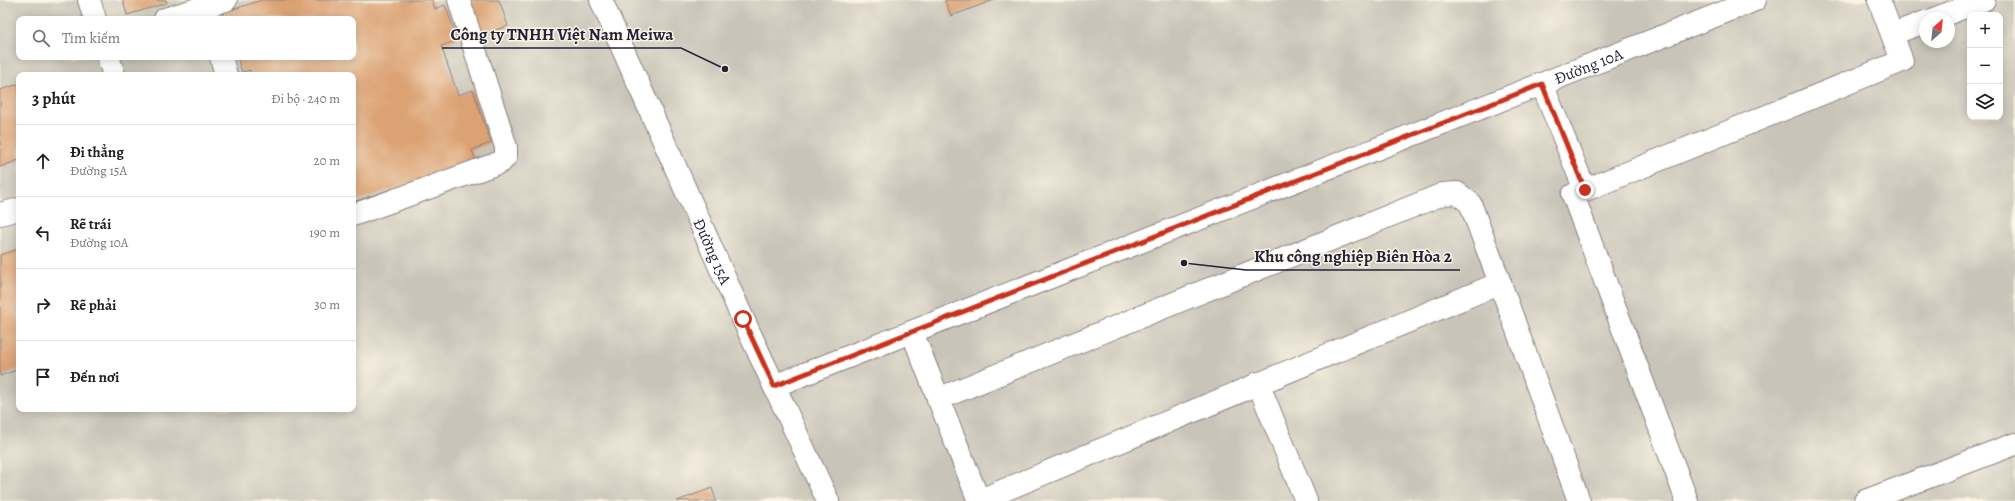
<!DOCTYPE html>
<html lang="vi">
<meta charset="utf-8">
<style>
body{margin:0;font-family:Alegreya,serif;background:#f2f2f2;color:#202124}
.controls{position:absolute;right:12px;top:12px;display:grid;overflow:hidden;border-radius:8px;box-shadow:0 2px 10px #0003}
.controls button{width:36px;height:36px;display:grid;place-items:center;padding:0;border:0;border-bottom:1px solid #e0e0e0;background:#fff;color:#202124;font:20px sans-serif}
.compass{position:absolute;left:1919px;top:12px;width:36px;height:36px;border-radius:50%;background:#fff;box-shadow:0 2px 10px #0003;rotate:27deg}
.stop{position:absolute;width:12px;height:12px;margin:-9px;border:3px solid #c8321e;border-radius:50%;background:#fff}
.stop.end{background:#c8321e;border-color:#fff;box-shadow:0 1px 4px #0008}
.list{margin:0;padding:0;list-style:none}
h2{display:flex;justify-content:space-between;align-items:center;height:52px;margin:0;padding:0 16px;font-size:17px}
h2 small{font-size:13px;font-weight:400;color:#757577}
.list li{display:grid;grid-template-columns:26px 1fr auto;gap:12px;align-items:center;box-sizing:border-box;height:72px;padding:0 16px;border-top:1px solid #e0e0e0}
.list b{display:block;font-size:15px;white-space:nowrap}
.list p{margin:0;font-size:13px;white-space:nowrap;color:#757577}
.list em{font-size:13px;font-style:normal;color:#757577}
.icon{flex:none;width:22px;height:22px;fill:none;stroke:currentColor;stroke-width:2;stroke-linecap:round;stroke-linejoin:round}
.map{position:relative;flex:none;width:2015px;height:501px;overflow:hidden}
.search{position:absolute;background:#fff;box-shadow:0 2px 10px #0003;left:16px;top:16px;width:340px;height:44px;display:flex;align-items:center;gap:10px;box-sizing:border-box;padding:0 14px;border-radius:8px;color:#757577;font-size:15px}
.panel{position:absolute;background:#fff;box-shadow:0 2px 10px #0003;left:16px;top:72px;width:340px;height:340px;border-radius:8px}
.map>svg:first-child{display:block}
.industrial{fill:#c8c4b8;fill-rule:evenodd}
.building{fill:#dba273}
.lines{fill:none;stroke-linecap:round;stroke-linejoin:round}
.minor-casing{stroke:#8a817f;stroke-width:24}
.minor{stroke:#fff;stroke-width:22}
.route{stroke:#c8321e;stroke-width:5}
.labels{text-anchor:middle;stroke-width:3;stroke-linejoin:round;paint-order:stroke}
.street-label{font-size:16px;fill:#22223b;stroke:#fcf5e5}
.leader{fill:none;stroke:#22223b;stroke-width:1.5}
.callout-dot{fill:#22223b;stroke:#fcf5e5;stroke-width:1.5}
.callout-label{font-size:17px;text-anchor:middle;font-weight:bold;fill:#22223b;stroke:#fcf5e5;stroke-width:3;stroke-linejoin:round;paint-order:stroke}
</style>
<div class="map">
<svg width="2015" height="501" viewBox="0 0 2015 501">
<rect width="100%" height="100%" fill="#fcf5e5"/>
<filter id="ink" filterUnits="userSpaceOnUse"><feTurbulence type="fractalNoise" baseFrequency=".025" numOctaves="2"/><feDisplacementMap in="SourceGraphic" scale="8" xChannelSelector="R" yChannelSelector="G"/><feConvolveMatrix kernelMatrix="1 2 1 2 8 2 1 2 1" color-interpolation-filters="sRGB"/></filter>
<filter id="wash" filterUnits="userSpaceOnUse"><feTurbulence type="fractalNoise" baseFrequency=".012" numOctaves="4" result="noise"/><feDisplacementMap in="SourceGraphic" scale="16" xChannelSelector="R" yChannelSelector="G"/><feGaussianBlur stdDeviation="0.9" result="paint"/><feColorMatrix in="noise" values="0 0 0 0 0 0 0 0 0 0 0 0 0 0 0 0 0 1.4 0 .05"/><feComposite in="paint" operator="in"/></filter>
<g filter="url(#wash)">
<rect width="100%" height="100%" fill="#f3e0c3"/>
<path class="industrial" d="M 0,0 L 2015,0 L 2015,501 L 0,501 ZM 1970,15 L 2000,15 L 2000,117 L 1970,117 ZM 1925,18 L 1949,18 L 1949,42 L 1925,42 ZM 19,19 L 353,19 L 353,57 L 19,57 ZM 19,75 L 353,75 L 353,409 L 19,409 Z"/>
<g id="blocks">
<g class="building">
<path d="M 123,0 L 166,0 L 167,3 L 127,15 Z"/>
<path d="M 262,0 L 432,0 L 435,9 L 445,5 L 458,40 L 441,46 L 458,95 L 473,90 L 491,143 L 472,150 L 476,161 L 353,202 L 353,75 L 251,75 L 250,70 L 242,72 L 237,57 L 353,57 L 353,19 L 224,19 L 222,13 Z"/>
<path d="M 469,0 L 499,0 L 508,26 L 481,35 Z"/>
<path d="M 945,0 L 994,0 L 951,16 Z"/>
<path d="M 19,84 L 19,160 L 0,167 L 0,90 Z"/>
<path d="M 19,249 L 19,369 L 0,376 L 0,255 Z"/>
<path d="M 712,488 L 716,501 L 677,501 Z"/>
</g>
</g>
</g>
<g filter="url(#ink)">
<use href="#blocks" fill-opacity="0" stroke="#8a817f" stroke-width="1"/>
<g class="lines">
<defs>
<g id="minor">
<path d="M 89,0 L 95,19"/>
<path id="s1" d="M 601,0 L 743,319 L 828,501"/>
<path d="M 1936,18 L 1984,0"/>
<path d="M 165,19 L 226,0"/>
<path d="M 1892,34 L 1925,22"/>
<path d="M 108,57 L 114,75"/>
<path d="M 221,57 L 226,75"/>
<path d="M 1542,84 L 1585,190"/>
<path d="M 0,214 L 19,209"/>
<path d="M 353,215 L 501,162 L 506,156 L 506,147 L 459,0"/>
<path d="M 1500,283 L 1579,501"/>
<path d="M 912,332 L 979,501"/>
<path d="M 1258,383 L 1306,501"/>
<path id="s2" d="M 774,386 L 1755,0"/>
<path d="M 938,399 L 1443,194 L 1457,193 L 1470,203 L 1500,283 L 978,501"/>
<path d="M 1687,501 L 1573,195 L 1902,61 L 1879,0"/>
<path d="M 1865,501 L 2015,444"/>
</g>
</defs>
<use href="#minor" class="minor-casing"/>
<use href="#minor" class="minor"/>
</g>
</g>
<g class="lines" filter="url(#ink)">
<path class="route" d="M 743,319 L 774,386 L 1542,84 L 1585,190"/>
</g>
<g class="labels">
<g class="street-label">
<text dy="6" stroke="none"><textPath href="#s2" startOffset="875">Đường 10A</textPath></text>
<text dy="6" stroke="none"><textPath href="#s1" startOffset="275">Đường 15A</textPath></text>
</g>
</g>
<path class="leader" d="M725 69L681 48H442M1184 263L1246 270H1460"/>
<g class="callout-dot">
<circle cx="725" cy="69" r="4"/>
<circle cx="1184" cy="263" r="4"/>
</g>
<g class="callout-label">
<text x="562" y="40">Công ty TNHH Việt Nam Meiwa</text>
<text x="1353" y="262">Khu công nghiệp Biên Hòa 2</text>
</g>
</svg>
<div class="controls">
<button>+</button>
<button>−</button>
<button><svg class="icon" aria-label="layers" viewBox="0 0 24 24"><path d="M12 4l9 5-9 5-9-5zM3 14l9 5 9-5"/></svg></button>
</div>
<svg class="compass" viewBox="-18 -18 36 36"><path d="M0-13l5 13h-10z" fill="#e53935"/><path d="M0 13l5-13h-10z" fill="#757577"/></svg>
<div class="stop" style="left:743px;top:319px"></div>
<div class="stop end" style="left:1585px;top:190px"></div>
<div class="search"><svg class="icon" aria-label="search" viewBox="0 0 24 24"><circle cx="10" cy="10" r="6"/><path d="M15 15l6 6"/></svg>Tìm kiếm</div>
<section class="panel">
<h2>3 phút<small>Đi bộ · 240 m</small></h2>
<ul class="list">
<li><svg class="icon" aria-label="ahead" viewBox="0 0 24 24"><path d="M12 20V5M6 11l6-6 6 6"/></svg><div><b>Đi thẳng</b><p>Đường 15A</p></div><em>20 m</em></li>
<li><svg class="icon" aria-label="left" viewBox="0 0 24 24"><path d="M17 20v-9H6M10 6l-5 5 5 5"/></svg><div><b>Rẽ trái</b><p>Đường 10A</p></div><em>190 m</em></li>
<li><svg class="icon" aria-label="right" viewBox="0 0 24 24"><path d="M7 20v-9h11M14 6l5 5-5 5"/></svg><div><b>Rẽ phải</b></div><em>30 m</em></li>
<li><svg class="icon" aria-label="arrive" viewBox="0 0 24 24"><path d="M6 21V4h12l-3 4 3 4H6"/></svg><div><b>Đến nơi</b></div></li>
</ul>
</section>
</div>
